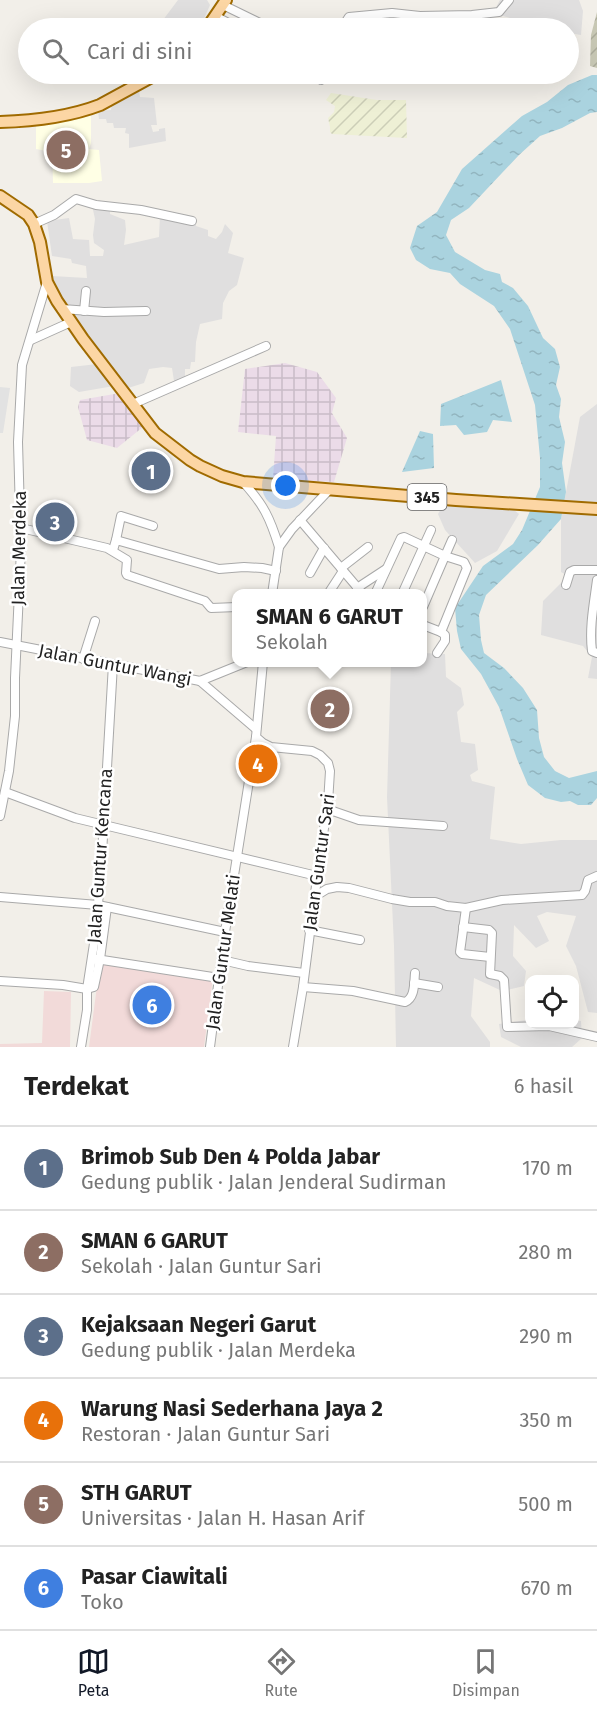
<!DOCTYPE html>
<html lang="id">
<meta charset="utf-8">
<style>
body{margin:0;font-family:"Fira Sans",sans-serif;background:#f6f6f6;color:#222}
.controls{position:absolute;right:18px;bottom:18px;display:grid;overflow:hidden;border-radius:12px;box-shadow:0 6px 24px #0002}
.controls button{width:54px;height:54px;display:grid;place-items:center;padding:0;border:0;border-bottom:2px solid #e0e0e0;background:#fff;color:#222;font:30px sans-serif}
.you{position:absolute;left:286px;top:486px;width:21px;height:21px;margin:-15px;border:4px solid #fff;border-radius:50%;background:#1a73e8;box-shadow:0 0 0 9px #1a73e833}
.badge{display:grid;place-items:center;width:39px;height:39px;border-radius:50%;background:#111827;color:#fff;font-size:20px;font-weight:700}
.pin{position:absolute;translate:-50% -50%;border:3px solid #fff;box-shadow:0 2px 6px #0006}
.popup{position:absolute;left:232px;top:589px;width:195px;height:78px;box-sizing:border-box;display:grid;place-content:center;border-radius:12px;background:#fff;filter:drop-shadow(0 2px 4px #0005);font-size:20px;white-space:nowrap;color:#767676}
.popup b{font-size:22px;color:#222}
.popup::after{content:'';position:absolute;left:50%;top:100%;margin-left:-12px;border:12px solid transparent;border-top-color:#fff}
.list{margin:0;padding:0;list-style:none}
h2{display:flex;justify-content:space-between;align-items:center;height:78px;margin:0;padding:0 24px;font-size:26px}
h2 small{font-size:20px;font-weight:400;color:#767676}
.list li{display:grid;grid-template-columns:39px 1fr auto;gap:18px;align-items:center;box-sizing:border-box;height:84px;padding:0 24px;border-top:2px solid #e0e0e0}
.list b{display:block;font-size:22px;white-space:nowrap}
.list p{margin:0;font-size:20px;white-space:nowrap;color:#767676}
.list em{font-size:20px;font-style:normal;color:#767676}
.icon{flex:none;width:33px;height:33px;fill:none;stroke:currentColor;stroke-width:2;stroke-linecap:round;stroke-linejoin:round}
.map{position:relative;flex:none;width:597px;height:1047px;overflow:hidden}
.search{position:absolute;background:#fff;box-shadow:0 6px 24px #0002;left:18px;right:18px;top:18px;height:66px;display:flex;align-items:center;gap:15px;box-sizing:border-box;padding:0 21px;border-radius:33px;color:#767676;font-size:22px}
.sheet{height:582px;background:#fff}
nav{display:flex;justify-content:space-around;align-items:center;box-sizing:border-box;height:84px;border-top:2px solid #e0e0e0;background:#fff;font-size:16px;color:#767676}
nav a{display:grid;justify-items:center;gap:3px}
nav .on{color:#111827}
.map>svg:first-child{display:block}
.residential{fill:#e0dfdf}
.commercial{fill:#f2dad9}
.industrial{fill:url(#industrial-grid)}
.education{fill:#ffffe5}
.construction{fill:url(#construction-furrows)}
.farmland{fill:url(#farmland-furrows)}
.parking{fill:#e2e2e2}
.water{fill:url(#water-ripples)}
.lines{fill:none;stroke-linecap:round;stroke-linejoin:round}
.minor-casing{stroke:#a9a9a9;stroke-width:10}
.major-casing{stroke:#a06b00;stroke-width:14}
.minor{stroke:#fff;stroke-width:8}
.major{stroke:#fcd6a4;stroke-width:10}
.labels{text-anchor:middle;stroke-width:5;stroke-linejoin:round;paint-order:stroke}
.shield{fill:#fff;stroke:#646464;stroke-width:1.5}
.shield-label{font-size:16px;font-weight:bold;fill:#222}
.street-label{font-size:18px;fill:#222;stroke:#fff}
</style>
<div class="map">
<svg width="597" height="1047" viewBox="0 0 597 1047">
<defs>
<pattern id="industrial-grid" width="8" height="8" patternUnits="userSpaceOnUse" patternTransform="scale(1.5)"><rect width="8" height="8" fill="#ebdbe8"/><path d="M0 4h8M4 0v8" fill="none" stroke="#c9bcc7"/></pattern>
<pattern id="construction-furrows" width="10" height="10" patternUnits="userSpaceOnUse" patternTransform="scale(1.5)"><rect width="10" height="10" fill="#c7c7b4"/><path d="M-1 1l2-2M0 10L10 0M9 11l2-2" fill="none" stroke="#abab9a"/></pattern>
<pattern id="farmland-furrows" width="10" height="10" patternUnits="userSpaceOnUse" patternTransform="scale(1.5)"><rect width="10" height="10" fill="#eef0d5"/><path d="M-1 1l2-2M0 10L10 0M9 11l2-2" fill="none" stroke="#ccceb7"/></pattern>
<pattern id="water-ripples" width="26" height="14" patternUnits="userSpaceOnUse" patternTransform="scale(1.5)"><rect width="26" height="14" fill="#aad3df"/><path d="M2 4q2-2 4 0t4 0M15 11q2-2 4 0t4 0" fill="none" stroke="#92b5bf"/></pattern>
</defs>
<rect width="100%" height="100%" fill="#f2efe9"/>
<g class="residential">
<path d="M 178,0 L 207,0 L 210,5 L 200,28 L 157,28 Z"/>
<path d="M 500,0 L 579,0 L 583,11 L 581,35 L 569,33 L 568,28 L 544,28 L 493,13 Z"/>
<path d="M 138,84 L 140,97 L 154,98 L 157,125 L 151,125 L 153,132 L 159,131 L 159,129 L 165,128 L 166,141 L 129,148 L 129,134 L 125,133 L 126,128 L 114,128 L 113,123 L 107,123 L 106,119 L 99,119 L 98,111 L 111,110 L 112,103 Z"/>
<path d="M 92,205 L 110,207 L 110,214 L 125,220 L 126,230 L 124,245 L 159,237 L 160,216 L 196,221 L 196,226 L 208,230 L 208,236 L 216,239 L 222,232 L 225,224 L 233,233 L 228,253 L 244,258 L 237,285 L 229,291 L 223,303 L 222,319 L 200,324 L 196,342 L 195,362 L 191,362 L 190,369 L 185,369 L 185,380 L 174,381 L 172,368 L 163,367 L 149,369 L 144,383 L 125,389 L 114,386 L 79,392 L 70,386 L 71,367 L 106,363 L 72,317 L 56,291 L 52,276 L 87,278 L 86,266 L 72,263 L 71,259 L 52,256 L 47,221 L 69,218 L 73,239 L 89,240 L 90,256 L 103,256 L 104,250 L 94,243 L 93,235 L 95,219 Z"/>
<path d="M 597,404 L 597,679 L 588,678 L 592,657 L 583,646 L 541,635 L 543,601 L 568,576 L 561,572 L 561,519 L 580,417 Z"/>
<path d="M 496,496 L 519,514 L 497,551 L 475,563 L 445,530 L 438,514 L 446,500 Z"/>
<path d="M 423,653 L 445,654 L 446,677 L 461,688 L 464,705 L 457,712 L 461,742 L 475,744 L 478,770 L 470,775 L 472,781 L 495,787 L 490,839 L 521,844 L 561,840 L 597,840 L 597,1013 L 588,1012 L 576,966 L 566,946 L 576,916 L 547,912 L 537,916 L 549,941 L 536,948 L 514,925 L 513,956 L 526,971 L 524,986 L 502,991 L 474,978 L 471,1016 L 490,1042 L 490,1047 L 396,1047 L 394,946 L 387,797 L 391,663 L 423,662 Z"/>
<path d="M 526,1020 L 529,1020 L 530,1024 L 574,1024 L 575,1020 L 581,1021 L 582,1038 L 572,1047 L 521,1047 L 501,1037 L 499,1024 Z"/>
</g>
<g class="commercial">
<path d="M 100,963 L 213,977 L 204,1047 L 89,1047 Z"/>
<path d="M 44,991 L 71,992 L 70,1047 L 0,1047 L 0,1044 L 42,1043 Z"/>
</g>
<g class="industrial">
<path d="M 285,363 L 317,372 L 336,398 L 332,413 L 347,438 L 334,482 L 273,479 L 276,436 L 238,432 L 245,369 Z"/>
<path d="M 120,393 L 143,427 L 117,448 L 87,440 L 78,407 L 80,400 Z"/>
</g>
<path class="education" d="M 91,116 L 91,143 L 89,149 L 99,150 L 102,181 L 89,183 L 53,183 L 52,152 L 36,149 L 36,121 L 64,122 L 76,117 Z"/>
<path class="construction" d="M 597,12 L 597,68 L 590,66 L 591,35 Z"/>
<path class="farmland" d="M 331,93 L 377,100 L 406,100 L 407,138 L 332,134 L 330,132 L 330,127 L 328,118 L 334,112 L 335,106 L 326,100 Z"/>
<path class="parking" d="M 0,387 L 10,388 L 3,433 L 0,433 Z"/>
<g class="water">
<path d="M 592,75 L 597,75 L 597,112 L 590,113 L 562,128 L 540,136 L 519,155 L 469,208 L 451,220 L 446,235 L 455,252 L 485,270 L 500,274 L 502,282 L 513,288 L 528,306 L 543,338 L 555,349 L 560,367 L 556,385 L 561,399 L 559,417 L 565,442 L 562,463 L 566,492 L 561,519 L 538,545 L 486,595 L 479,615 L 481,640 L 484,653 L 504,668 L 523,688 L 537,710 L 539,738 L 544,757 L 555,771 L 569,778 L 597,771 L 597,798 L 591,805 L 578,805 L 570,801 L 561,802 L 545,798 L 528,785 L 517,759 L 499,707 L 481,674 L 461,649 L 457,631 L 455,608 L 483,566 L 513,544 L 522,530 L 540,487 L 540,458 L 535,405 L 510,329 L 494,306 L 460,284 L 450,273 L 430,269 L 416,260 L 410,248 L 417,226 L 437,212 L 462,169 L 522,116 L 547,102 L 568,85 Z"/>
<path d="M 501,380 L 512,422 L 493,420 L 487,432 L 464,435 L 456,425 L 440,426 L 441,404 Z"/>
<path d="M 420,431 L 433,434 L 434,468 L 402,472 Z"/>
</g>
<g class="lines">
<defs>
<g id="minor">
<path d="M 223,5 L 270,28"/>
<path d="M 215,16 L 238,28"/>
<path d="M 342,28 L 349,17 L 392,13 L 420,16 L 472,15 L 499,12 L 509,0"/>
<path d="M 424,28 L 425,16"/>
<path d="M 318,74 L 321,80"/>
<path d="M 34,224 L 54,215 L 76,199 L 96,205 L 141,210 L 192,221"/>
<path d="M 62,309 L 104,312 L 146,311"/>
<path d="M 84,311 L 86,291"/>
<path d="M 31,340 L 71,322"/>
<path d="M 133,404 L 266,346"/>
<path d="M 243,482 C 264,505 270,518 279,547"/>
<path d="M 300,520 L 363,594"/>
<path d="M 21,528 L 107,548 L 127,560 L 126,573 L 127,575 L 205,601 L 211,608 L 237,607"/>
<path d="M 116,540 L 121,516 L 153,526"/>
<path d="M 113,550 L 116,540 L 219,569 L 244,567 L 262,568 L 276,571"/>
<path d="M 341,568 L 368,547"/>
<path d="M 310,573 L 324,548"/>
<path d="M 597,580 C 594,603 589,628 592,651 L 597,653"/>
<path d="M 566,585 L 570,572 L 574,570 L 597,570"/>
<path d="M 357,588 L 386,569"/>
<path d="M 272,594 L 279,547 L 292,529 L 329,490"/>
<path d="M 328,594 L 343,571"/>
<path d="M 375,594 L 401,538 L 404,537 L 445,556 L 423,607"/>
<path d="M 402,594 L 431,530"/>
<path d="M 423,625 L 441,632 L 467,568 L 464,562 L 445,556 L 452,540"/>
<path d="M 0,642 L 200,681 L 247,662"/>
<path d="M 437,653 L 445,641 L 445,635 L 441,632"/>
<path d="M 83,659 L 95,621"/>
<path d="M 263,662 L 256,737 L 263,743 L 271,747 L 312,751 L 320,755 L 328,763 L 330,771 L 328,803 L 321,847 L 303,987 L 293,1047"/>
<path d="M 200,681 L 256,729"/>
<path d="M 5,792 L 75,818 L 317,876"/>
<path d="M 327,809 L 359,820 L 443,826"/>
<path d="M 0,816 L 9,771 L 15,716 L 15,678 L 21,549 L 18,442 L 22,365 L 47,282"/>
<path d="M 0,897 L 98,905 L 225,932"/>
<path d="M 314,897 L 327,889 L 337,887 L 349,888 L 392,899 L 410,902 L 435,902 L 447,906 L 466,908 L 502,900 L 582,895 L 585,891 L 588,880 L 597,876"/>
<path d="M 466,908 L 460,952 L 462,954 L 490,957"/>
<path d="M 463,927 L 489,930 L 492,933 L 490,974 L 500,976 L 504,980 L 507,1027 L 549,1026 L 597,1037"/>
<path d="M 309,930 L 360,940"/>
<path d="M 96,959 L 219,978"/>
<path d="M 222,960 L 248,966 L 304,973"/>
<path d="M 0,981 L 63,985 L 87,989 L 94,987 L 100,959 L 107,907"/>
<path d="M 414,983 L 438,987"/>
<path d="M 303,987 L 353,991 L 405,1002 C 415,998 414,984 415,973"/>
<path d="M 81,1047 L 87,1010 L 87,989 L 95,937 L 101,871 L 113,664"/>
<path d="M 210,1047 L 225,932 L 256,737"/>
</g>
<g id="major">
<path d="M 207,28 L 226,0"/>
<path d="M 0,122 C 33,121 69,117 100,105 L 157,74"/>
<path d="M 0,196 L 28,215 L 34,224 L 40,242 L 47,282 L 57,301 L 83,339 L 155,433 L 190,460 L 200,466 L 222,476 L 243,482 L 456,500 L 597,509"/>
</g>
</defs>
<use href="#minor" class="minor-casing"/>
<use href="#major" class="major-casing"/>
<use href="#minor" class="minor"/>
<use href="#major" class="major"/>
</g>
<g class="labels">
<rect class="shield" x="407.5" y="484" width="39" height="26" rx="4.5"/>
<g class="shield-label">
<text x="427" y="503">345</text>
</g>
<g class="street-label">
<text transform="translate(19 548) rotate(-89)" y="6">Jalan Merdeka</text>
<text transform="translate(115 665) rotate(11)" y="6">Jalan Guntur Wangi</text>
<text transform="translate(100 856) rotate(-86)" y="6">Jalan Guntur Kencana</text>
<text transform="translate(319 862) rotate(-82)" y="6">Jalan Guntur Sari</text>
<text transform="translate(223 952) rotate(-82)" y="6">Jalan Guntur Melati</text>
</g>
</g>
</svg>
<div class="controls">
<button><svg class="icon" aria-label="locate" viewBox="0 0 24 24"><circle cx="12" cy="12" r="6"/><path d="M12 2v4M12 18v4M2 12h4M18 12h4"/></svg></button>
</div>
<div class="you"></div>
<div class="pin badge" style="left:151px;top:471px;background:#5c6f8a">1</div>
<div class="pin badge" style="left:330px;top:709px;background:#8d6e63">2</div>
<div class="popup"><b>SMAN 6 GARUT</b>Sekolah</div>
<div class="pin badge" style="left:55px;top:522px;background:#5c6f8a">3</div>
<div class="pin badge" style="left:258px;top:764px;background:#e8710a">4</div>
<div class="pin badge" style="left:66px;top:150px;background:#8d6e63">5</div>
<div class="pin badge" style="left:152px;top:1005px;background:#3f7fe0">6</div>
<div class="search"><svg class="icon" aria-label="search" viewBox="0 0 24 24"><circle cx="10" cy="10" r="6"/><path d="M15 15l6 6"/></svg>Cari di sini</div>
</div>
<section class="sheet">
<h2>Terdekat<small>6 hasil</small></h2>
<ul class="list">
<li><span class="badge" style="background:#5c6f8a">1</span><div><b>Brimob Sub Den 4 Polda Jabar</b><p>Gedung publik · Jalan Jenderal Sudirman</p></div><em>170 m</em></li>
<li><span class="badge" style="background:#8d6e63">2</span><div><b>SMAN 6 GARUT</b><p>Sekolah · Jalan Guntur Sari</p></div><em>280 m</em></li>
<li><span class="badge" style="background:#5c6f8a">3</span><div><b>Kejaksaan Negeri Garut</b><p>Gedung publik · Jalan Merdeka</p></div><em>290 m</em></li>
<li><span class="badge" style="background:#e8710a">4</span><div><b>Warung Nasi Sederhana Jaya 2</b><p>Restoran · Jalan Guntur Sari</p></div><em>350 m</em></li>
<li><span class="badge" style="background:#8d6e63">5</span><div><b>STH GARUT</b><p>Universitas · Jalan H. Hasan Arif</p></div><em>500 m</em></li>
<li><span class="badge" style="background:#3f7fe0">6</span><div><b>Pasar Ciawitali</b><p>Toko</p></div><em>670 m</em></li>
</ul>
</section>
<nav>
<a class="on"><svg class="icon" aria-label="map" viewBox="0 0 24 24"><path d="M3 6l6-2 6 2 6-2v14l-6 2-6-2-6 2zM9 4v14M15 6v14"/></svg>Peta</a>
<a><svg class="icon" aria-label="directions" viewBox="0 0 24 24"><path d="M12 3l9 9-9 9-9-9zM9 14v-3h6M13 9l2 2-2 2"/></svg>Rute</a>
<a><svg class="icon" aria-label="saved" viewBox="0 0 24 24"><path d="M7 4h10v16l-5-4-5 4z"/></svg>Disimpan</a>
</nav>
